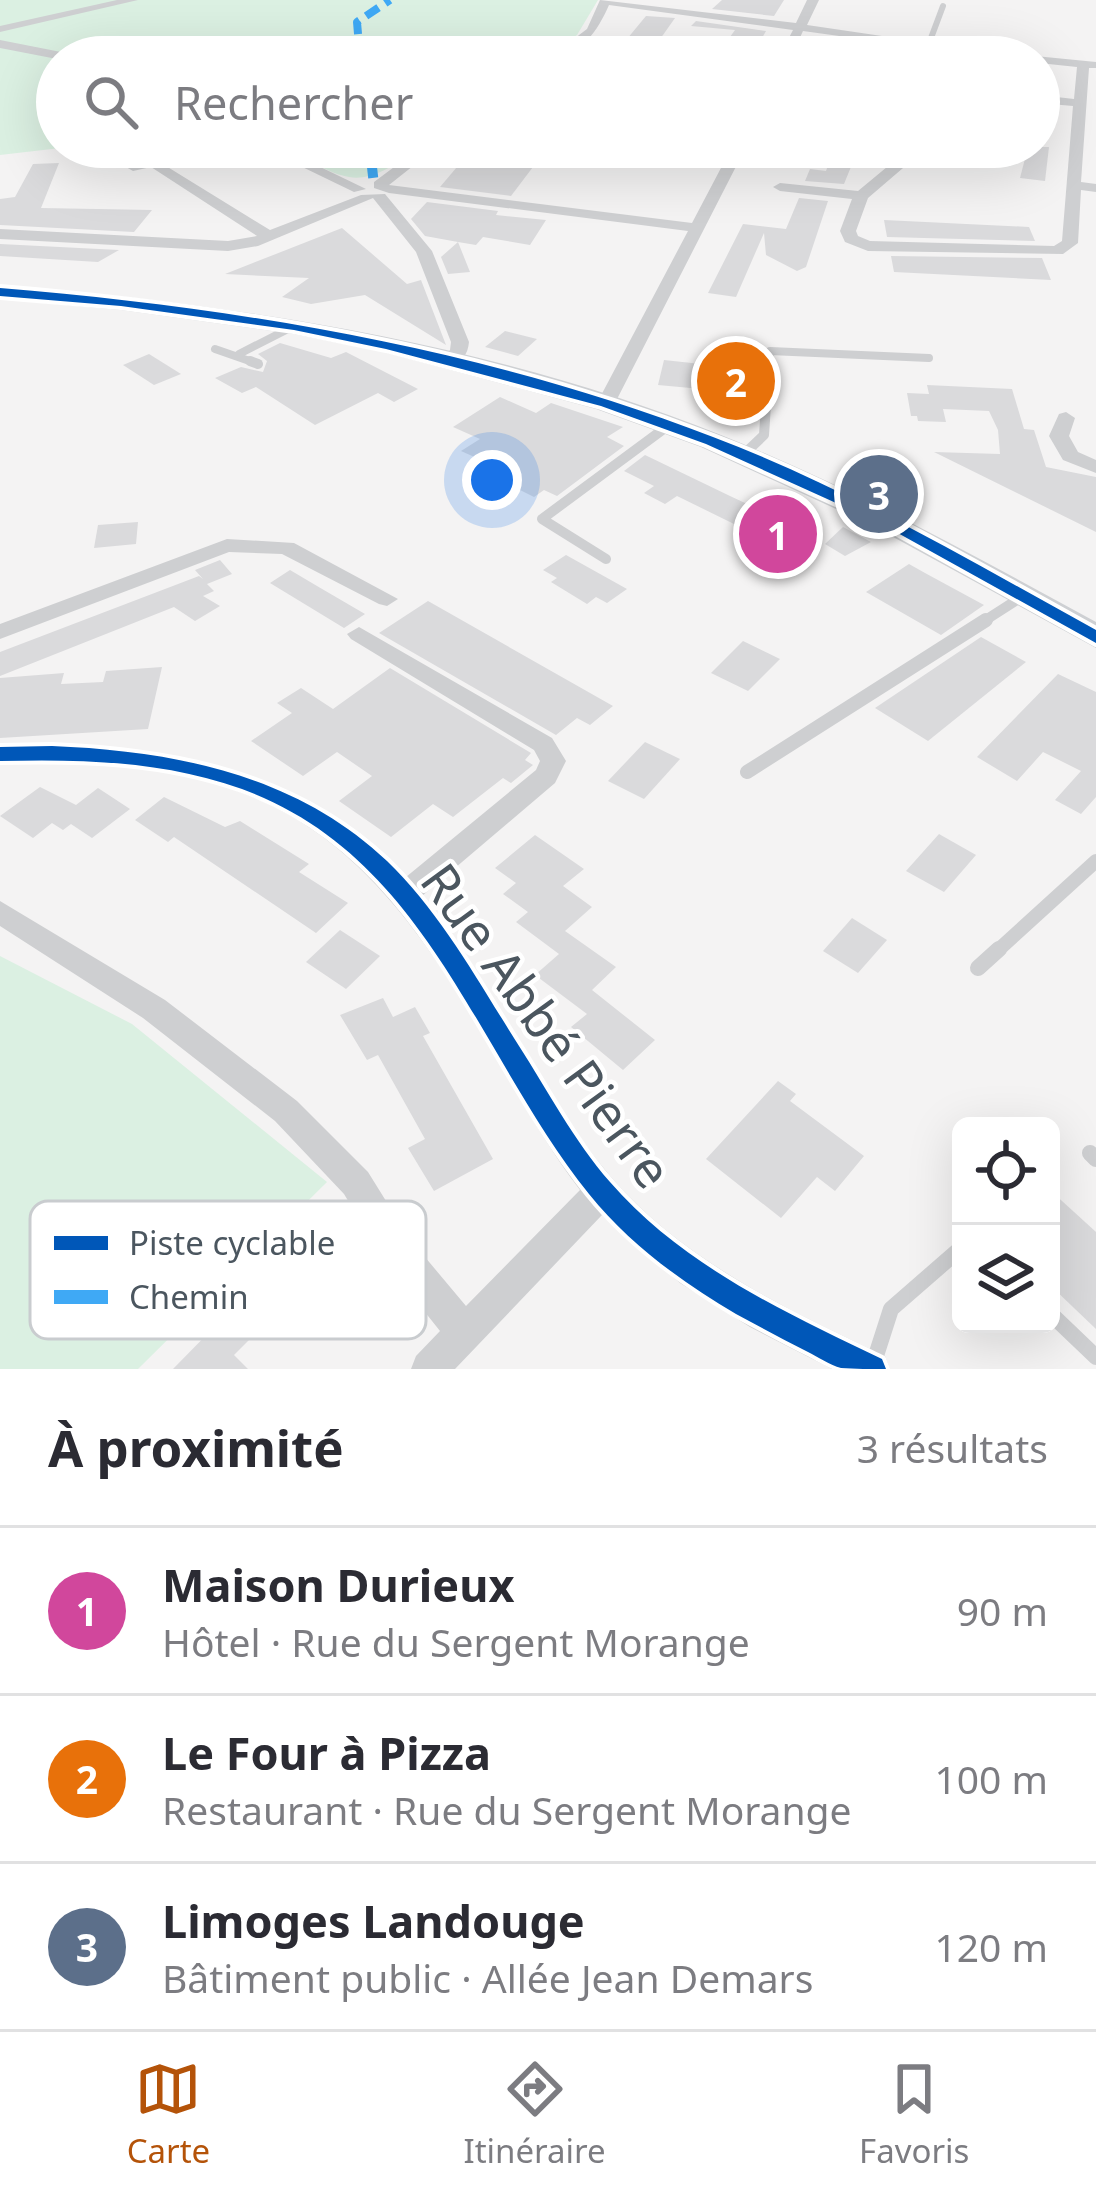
<!DOCTYPE html>
<html lang="fr">
<meta charset="utf-8">
<style>
body{margin:0;font-family:"Noto Sans",sans-serif;background:#f2f2f3;color:#2b2b33}
.controls{position:absolute;right:36px;bottom:36px;display:grid;overflow:hidden;border-radius:18px;box-shadow:0 12px 48px #0002}
.controls button{width:108px;height:108px;display:grid;place-items:center;padding:0;border:0;border-bottom:3px solid #e1e1e2;background:#fff;color:#2b2b33;font:60px sans-serif}
.you{position:absolute;left:492px;top:480px;width:42px;height:42px;margin:-30px;border:9px solid #fff;border-radius:50%;background:#1a73e8;box-shadow:0 0 0 18px #1a73e833}
.badge{display:grid;place-items:center;width:78px;height:78px;border-radius:50%;background:#b45309;color:#fff;font-size:39px;font-weight:700}
.pin{position:absolute;translate:-50% -50%;border:6px solid #fff;box-shadow:0 3px 12px #0006}
.list{margin:0;padding:0;list-style:none}
h2{display:flex;justify-content:space-between;align-items:center;height:156px;margin:0;padding:0 48px;font-size:51px}
h2 small{font-size:39px;font-weight:400;color:#7c7c81}
.list li{display:grid;grid-template-columns:78px 1fr auto;gap:36px;align-items:center;box-sizing:border-box;height:168px;padding:0 48px;border-top:3px solid #e1e1e2}
.list b{display:block;font-size:45px;white-space:nowrap}
.list p{margin:0;font-size:39px;white-space:nowrap;color:#7c7c81}
.list em{font-size:39px;font-style:normal;color:#7c7c81}
.icon{flex:none;width:66px;height:66px;fill:none;stroke:currentColor;stroke-width:2;stroke-linecap:round;stroke-linejoin:round}
.map{position:relative;flex:none;width:1096px;height:1369px;overflow:hidden}
.search{position:absolute;background:#fff;box-shadow:0 12px 48px #0002;left:36px;right:36px;top:36px;height:132px;display:flex;align-items:center;gap:30px;box-sizing:border-box;padding:0 42px;border-radius:66px;color:#7c7c81;font-size:45px}
.sheet{height:660px;background:#fff}
nav{display:flex;justify-content:space-around;align-items:center;box-sizing:border-box;height:168px;border-top:3px solid #e1e1e2;background:#fff;font-size:33px;color:#7c7c81}
nav a{display:grid;justify-items:center;gap:6px}
nav .on{color:#b45309}
.map>svg:first-child{display:block}
.green{fill:#dbf0e2}
.building{fill:#dadadc}
.lines{fill:none;stroke-linecap:round;stroke-linejoin:round}
.service-far4{stroke:#cecfd1;stroke-width:6}
.service-far3{stroke:#cecfd1;stroke-width:8}
.service-far2{stroke:#cecfd1;stroke-width:10}
.service-far1{stroke:#cecfd1;stroke-width:14}
.service{stroke:#cecfd1;stroke-width:16}
.minor{fill:#cecfd1;fill-rule:evenodd}
.secondary{fill:#ced0d3;fill-rule:evenodd}
.quiet-far1{stroke:#3fa9f5;stroke-width:8;stroke-dasharray:15 8;stroke-linecap:butt}
.quiet{stroke:#3fa9f5;stroke-width:10;stroke-dasharray:20 10;stroke-linecap:butt}
.cycleway-casing{stroke:#fff;stroke-width:8}
.cycleway{fill:#0057b8;fill-rule:evenodd}
.labels{text-anchor:middle;stroke-width:9;stroke-linejoin:round;paint-order:stroke}
.near-street-label{font-size:51px;fill:#4b565f;stroke:#fff}
.key{fill:#fff;stroke:#c9cccf;stroke-width:3}
.key-label{font-size:33px;fill:#4b565f}
</style>
<div class="map">
<svg width="1096" height="1369" viewBox="0 0 1096 1369">
<rect width="100%" height="100%" fill="#f4f3f3"/>
<g class="green">
<path d="M 0,0 L 598,0 L 577,35 L 546,57 L 57,57 L 57,147 L 69,147 L 0,155 Z"/>
<path d="M 279,147 L 422,147 C 352,195 352,180 279,147 Z"/>
<path d="M 0,956 L 132,1024 L 327,1182 L 138,1369 L 0,1369 Z"/>
</g>
<g class="building">
<path d="M 722,0 L 784,0 L 774,16 L 712,9 Z"/>
<path d="M 646,16 L 675,18 L 658,42 L 627,39 Z"/>
<path d="M 696,21 L 766,31 L 758,45 L 725,44 L 735,30 L 691,26 Z"/>
<path d="M 835,147 L 859,147 L 844,184 L 805,181 L 810,169 L 826,171 Z"/>
<path d="M 1028,147 L 1049,147 L 1045,181 L 1020,178 Z"/>
<path d="M 468,154 L 536,163 L 511,196 L 440,187 Z"/>
<path d="M 59,163 L 41,208 L 152,210 L 134,232 L 0,225 L 0,199 L 15,197 L 33,164 Z"/>
<path d="M 799,198 L 828,201 L 806,267 L 797,271 L 766,255 L 764,233 L 736,297 L 708,293 L 743,224 L 786,229 Z"/>
<path d="M 427,202 L 498,211 L 496,215 L 546,220 L 530,245 L 483,237 L 476,245 L 458,242 L 470,272 L 448,274 L 441,257 L 458,242 L 425,236 L 411,219 Z"/>
<path d="M 884,220 L 1029,227 L 1035,241 L 887,237 Z"/>
<path d="M 342,228 L 407,284 L 421,280 L 446,345 L 365,295 L 311,304 L 282,297 L 309,278 L 225,274 Z"/>
<path d="M 0,244 L 119,250 L 98,262 L 0,256 Z"/>
<path d="M 891,256 L 1042,258 L 1051,280 L 894,272 Z"/>
<path d="M 505,331 L 537,339 L 518,356 L 485,347 Z"/>
<path d="M 280,343 L 331,358 L 346,352 L 418,389 L 394,402 L 378,393 L 315,425 L 256,387 L 242,393 L 215,378 L 241,367 L 263,372 L 267,361 L 258,354 Z"/>
<path d="M 149,354 L 181,374 L 154,385 L 123,365 Z"/>
<path d="M 664,360 L 756,370 L 753,412 L 731,410 L 734,392 L 658,385 Z"/>
<path d="M 927,385 L 1012,389 L 1024,429 L 1034,430 L 1046,467 L 1096,477 L 1096,532 L 934,452 L 1000,454 L 998,430 L 989,411 L 943,409 L 946,422 L 918,421 L 917,416 L 911,416 L 907,393 L 929,394 Z"/>
<path d="M 500,397 L 536,413 L 551,403 L 623,427 L 607,437 L 624,446 L 557,496 L 544,490 L 534,497 L 498,479 L 508,472 L 461,451 L 480,439 L 453,427 Z"/>
<path d="M 645,455 L 730,496 L 805,531 L 783,548 L 677,496 L 665,504 L 644,493 L 654,486 L 624,471 Z"/>
<path d="M 138,522 L 136,544 L 94,548 L 98,525 Z"/>
<path d="M 843,527 L 871,542 L 845,556 L 825,544 Z"/>
<path d="M 566,555 L 627,589 L 607,603 L 596,597 L 587,604 L 551,582 L 557,578 L 543,570 Z"/>
<path d="M 220,560 L 232,574 L 207,584 L 214,591 L 203,596 L 220,606 L 195,621 L 174,607 L 0,676 L 0,652 L 199,576 L 203,579 L 195,570 Z"/>
<path d="M 909,564 L 925,573 L 984,605 L 941,635 L 866,592 Z"/>
<path d="M 290,570 L 317,586 L 365,614 L 344,628 L 270,583 Z"/>
<path d="M 428,601 L 613,706 L 590,725 L 577,718 L 556,735 L 379,633 Z"/>
<path d="M 981,637 L 1026,662 L 928,741 L 875,708 Z"/>
<path d="M 743,641 L 780,659 L 748,691 L 711,673 Z"/>
<path d="M 162,667 L 148,729 L 0,738 L 0,678 L 64,673 L 61,684 L 103,682 L 106,671 Z"/>
<path d="M 390,668 L 531,753 L 525,760 L 533,765 L 511,783 L 503,778 L 453,817 L 433,804 L 391,837 L 339,801 L 372,776 L 337,752 L 303,776 L 251,741 L 292,713 L 277,703 L 301,688 L 333,709 Z"/>
<path d="M 1058,674 L 1096,692 L 1096,797 L 1081,814 L 1055,800 L 1081,771 L 1043,752 L 1017,781 L 977,757 Z"/>
<path d="M 645,742 L 680,759 L 644,799 L 608,781 Z"/>
<path d="M 40,787 L 76,805 L 98,788 L 130,809 L 92,838 L 71,824 L 63,830 L 52,823 L 33,838 L 0,816 Z"/>
<path d="M 164,797 L 225,827 L 240,821 L 309,864 L 299,872 L 348,903 L 316,933 L 174,837 L 168,842 L 135,820 Z"/>
<path d="M 939,834 L 976,855 L 944,892 L 906,871 Z"/>
<path d="M 535,835 L 584,869 L 563,886 L 592,907 L 565,931 L 616,967 L 592,990 L 655,1040 L 623,1070 L 571,1027 L 587,1014 L 535,975 L 559,954 L 516,922 L 528,912 L 503,894 L 516,883 L 495,868 Z"/>
<path d="M 852,918 L 887,940 L 858,973 L 823,951 Z"/>
<path d="M 340,930 L 380,956 L 346,989 L 306,962 Z"/>
<path d="M 383,998 L 393,1017 L 415,1007 L 430,1033 L 423,1036 L 493,1159 L 434,1191 L 408,1148 L 425,1139 L 378,1055 L 367,1060 L 340,1015 Z"/>
<path d="M 778,1081 L 796,1094 L 790,1101 L 864,1156 L 835,1191 L 817,1177 L 781,1218 L 706,1159 Z"/>
<path d="M 1051,1191 L 1096,1232 L 1096,1329 L 1051,1286 Z"/>
<path d="M 226,1315 L 251,1338 L 234,1355 L 248,1369 L 173,1369 Z"/>
</g>
<g class="lines">
<path class="service-far4" d="M 928,46 L 943,6"/>
<g class="service-far3">
<path d="M 215,349 L 258,364"/>
<path d="M 239,354 L 294,326"/>
<path d="M 769,364 L 770,351 L 929,358"/>
</g>
<g class="service-far2">
<path d="M 250,361 L 258,364"/>
<path d="M 743,455 L 764,435 L 769,361"/>
<path d="M 606,559 L 542,519 L 669,425"/>
<path d="M 981,623 L 1023,596"/>
</g>
<g class="service-far1">
<path d="M 747,772 L 986,620"/>
<path d="M 996,952 L 1096,861"/>
</g>
<g class="service">
<path d="M 978,968 L 999,949"/>
<path d="M 1090,1153 L 1096,1159"/>
<path d="M 1051,1314 L 1096,1357"/>
<path d="M 872,1368 L 891,1309 L 961,1248"/>
</g>
<g class="minor">
<path d="M 117,0 L 138,0 L 0,32 L 0,26 Z"/>
<path d="M 600,0 L 796,23 L 807,0 L 819,0 L 807,25 L 1024,57 L 991,57 L 803,31 L 791,57 L 779,57 L 793,30 L 609,5 C 598,30 581,57 550,57 L 587,29 Z"/>
<path d="M 0,40 L 66,53 L 72,57 L 57,59 L 0,48 Z"/>
<path d="M 1035,56 L 1096,62 L 1096,68 L 1089,68 L 1081,182 L 1096,184 L 1096,192 L 1081,190 L 1078,243 L 1063,254 L 868,251 L 845,242 L 840,231 L 852,199 L 780,191 L 773,187 L 780,183 L 858,191 L 899,157 L 903,147 L 917,147 L 910,162 L 868,198 L 856,231 L 858,236 L 870,241 L 1054,246 L 1062,241 L 1073,106 L 1039,103 L 1039,95 L 1074,99 L 1077,67 L 1039,63 L 1039,57 Z"/>
<path d="M 261,147 L 279,147 L 366,189 L 354,192 Z"/>
<path d="M 421,147 L 437,147 L 389,185 L 692,223 L 732,147 L 746,147 L 615,403 L 606,409 L 597,403 L 688,231 L 389,193 L 374,188 L 374,182 Z"/>
<path d="M 153,158 L 270,230 L 361,195 L 385,194 L 432,251 L 469,342 C 468,354 462,363 449,366 L 440,361 L 450,350 L 451,342 L 416,252 L 373,198 L 258,246 L 228,251 L 0,239 L 0,229 L 228,241 L 257,236 L 151,167 L 133,171 L 126,167 Z"/>
<path d="M 1066,412 L 1075,418 L 1069,436 L 1078,452 L 1096,460 L 1096,473 L 1063,460 L 1049,436 L 1059,414 Z"/>
<path d="M 227,539 L 294,543 L 398,599 L 387,606 L 379,604 L 282,554 L 229,552 L 0,639 L 0,624 Z"/>
<path d="M 359,627 L 552,738 L 566,761 L 555,783 L 422,896 C 492,984 538,1091 611,1177 C 683,1261 787,1309 885,1356 L 890,1369 L 832,1369 L 750,1327 L 680,1283 L 602,1215 L 455,1369 L 411,1369 L 416,1356 L 440,1331 L 385,1262 L 344,1194 L 275,1121 L 143,1018 L 0,926 L 0,901 L 165,1000 L 297,1101 L 368,1172 L 409,1238 L 466,1306 L 580,1190 C 536,1132 502,1065 464,1003 C 340,803 233,758 0,763 L 0,745 C 149,742 299,763 406,877 L 536,770 L 540,761 L 534,750 L 351,639 L 347,634 Z"/>
</g>
<path class="secondary" d="M 0,285 C 244,305 492,343 721,435 C 851,487 973,555 1096,622 L 1096,648 L 873,526 L 701,447 L 596,409 L 384,352 L 294,334 L 121,310 L 0,299 Z"/>
<g class="quiet-far1">
<path d="M 360,57 L 357,22 L 390,0"/>
<path d="M 370,147 L 371,161"/>
</g>
<path class="quiet" d="M 371,158 L 374,185"/>
<defs>
<g id="cycleway">
<path d="M 0,288 C 242,308 485,349 713,437 C 847,488 971,561 1096,630 L 1096,643 L 878,522 L 706,444 L 601,406 L 386,349 L 294,330 L 121,306 L 0,296 Z"/>
<path d="M 52,746 C 174,751 295,774 387,861 C 441,913 479,983 519,1046 C 548,1091 574,1141 610,1182 C 682,1265 784,1312 882,1359 L 886,1369 C 872,1369 854,1369 841,1368 C 830,1365 818,1357 808,1352 C 784,1340 760,1327 736,1314 C 682,1282 629,1244 589,1194 C 476,1053 428,857 242,789 C 164,761 82,759 0,761 L 0,747 Z"/>
</g>
</defs>
<use href="#cycleway" class="cycleway-casing"/>
<use href="#cycleway" class="cycleway"/>
</g>
<g class="labels">
<g class="near-street-label">
<text transform="translate(546 1026) rotate(54)" y="18">Rue Abbé Pierre</text>
</g>
</g>
<rect x="30" y="1201" width="396" height="138" rx="18" class="key"/>
<rect x="54" y="1236" width="54" height="14" fill="#0057b8"/>
<rect x="54" y="1290" width="54" height="14" fill="#3fa9f5"/>
<g class="key-label">
<text x="129" y="1255">Piste cyclable</text>
<text x="129" y="1309">Chemin</text>
</g>
</svg>
<div class="controls">
<button><svg class="icon" aria-label="locate" viewBox="0 0 24 24"><circle cx="12" cy="12" r="6"/><path d="M12 2v4M12 18v4M2 12h4M18 12h4"/></svg></button>
<button><svg class="icon" aria-label="layers" viewBox="0 0 24 24"><path d="M12 4l9 5-9 5-9-5zM3 14l9 5 9-5"/></svg></button>
</div>
<div class="you"></div>
<div class="pin badge" style="left:778px;top:534px;background:#d1479c">1</div>
<div class="pin badge" style="left:736px;top:381px;background:#e8710a">2</div>
<div class="pin badge" style="left:879px;top:494px;background:#5c6f8a">3</div>
<div class="search"><svg class="icon" aria-label="search" viewBox="0 0 24 24"><circle cx="10" cy="10" r="6"/><path d="M15 15l6 6"/></svg>Rechercher</div>
</div>
<section class="sheet">
<h2>À proximité<small>3 résultats</small></h2>
<ul class="list">
<li><span class="badge" style="background:#d1479c">1</span><div><b>Maison Durieux</b><p>Hôtel · Rue du Sergent Morange</p></div><em>90 m</em></li>
<li><span class="badge" style="background:#e8710a">2</span><div><b>Le Four à Pizza</b><p>Restaurant · Rue du Sergent Morange</p></div><em>100 m</em></li>
<li><span class="badge" style="background:#5c6f8a">3</span><div><b>Limoges Landouge</b><p>Bâtiment public · Allée Jean Demars</p></div><em>120 m</em></li>
</ul>
</section>
<nav>
<a class="on"><svg class="icon" aria-label="map" viewBox="0 0 24 24"><path d="M3 6l6-2 6 2 6-2v14l-6 2-6-2-6 2zM9 4v14M15 6v14"/></svg>Carte</a>
<a><svg class="icon" aria-label="directions" viewBox="0 0 24 24"><path d="M12 3l9 9-9 9-9-9zM9 14v-3h6M13 9l2 2-2 2"/></svg>Itinéraire</a>
<a><svg class="icon" aria-label="saved" viewBox="0 0 24 24"><path d="M7 4h10v16l-5-4-5 4z"/></svg>Favoris</a>
</nav>
